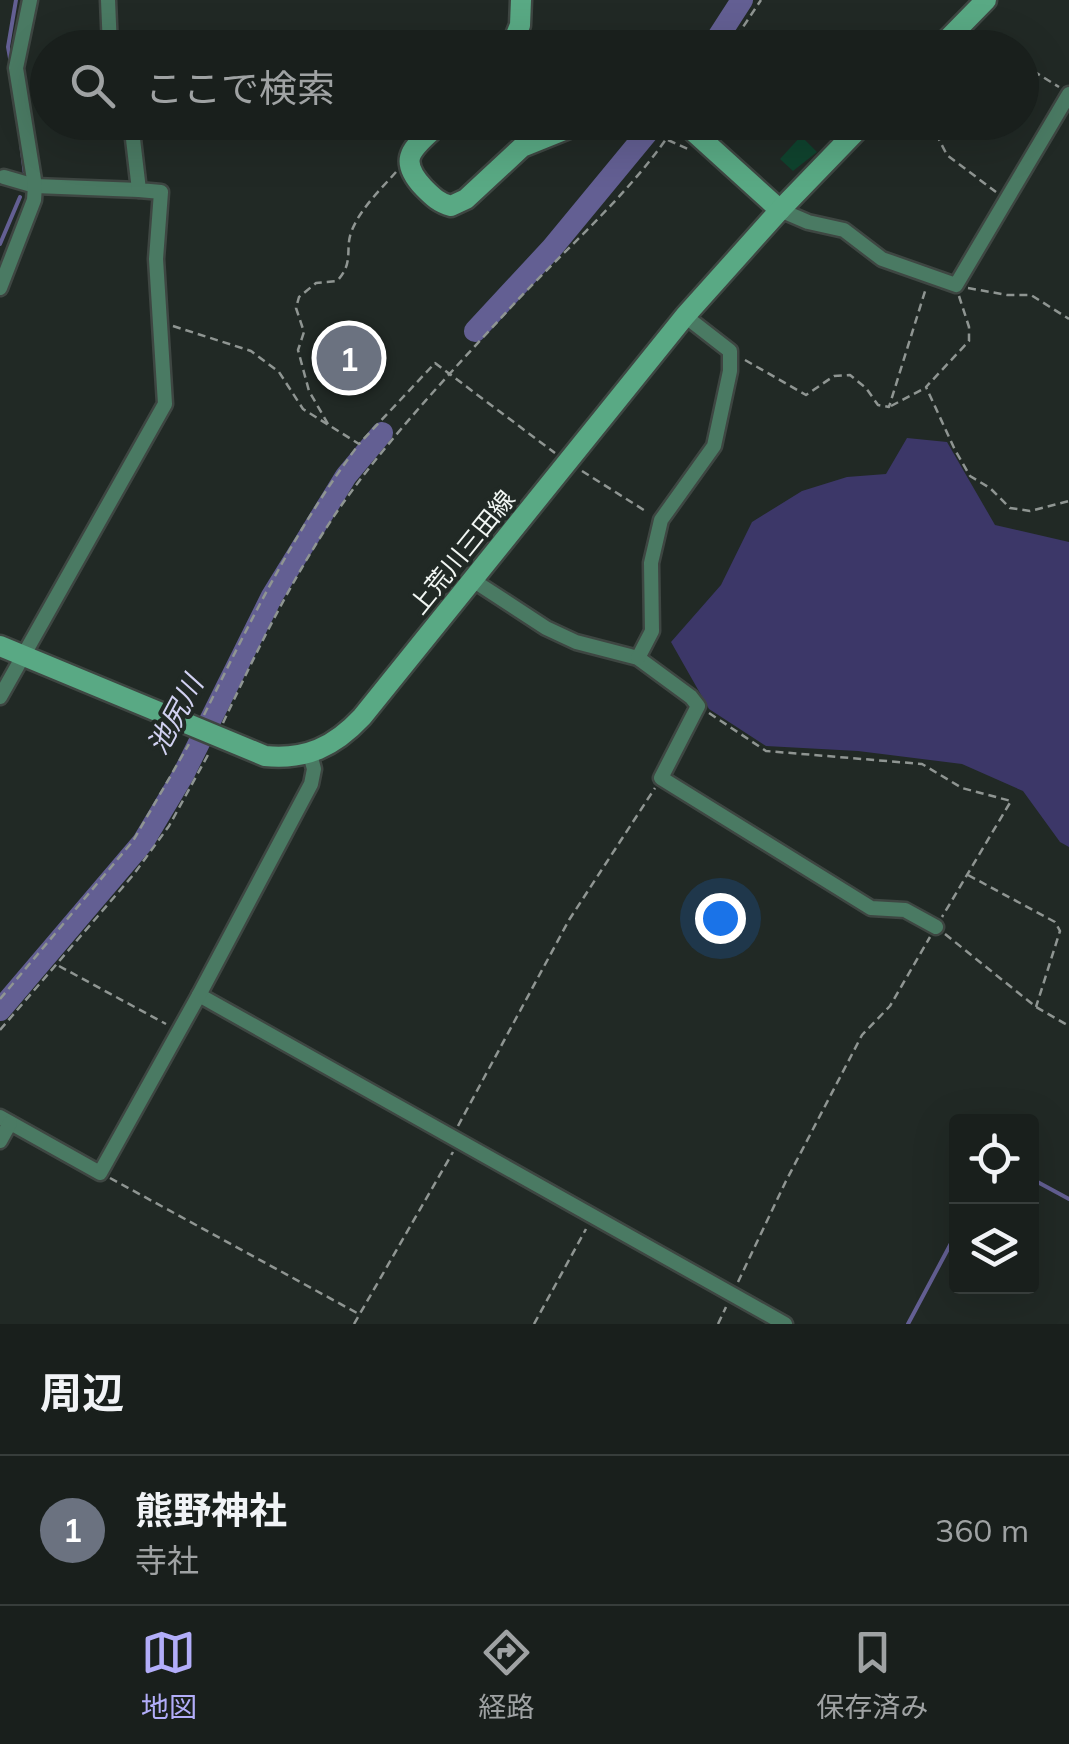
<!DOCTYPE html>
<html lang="ja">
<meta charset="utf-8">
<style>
body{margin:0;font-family:Mulish,"Noto Sans JP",sans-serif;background:#222725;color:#f1f3f6}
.controls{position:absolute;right:30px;bottom:30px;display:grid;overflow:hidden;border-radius:10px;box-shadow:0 10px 40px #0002}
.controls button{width:90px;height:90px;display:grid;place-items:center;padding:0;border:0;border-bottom:2px solid #373d3b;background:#191f1c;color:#f1f3f6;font:50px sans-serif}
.you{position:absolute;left:720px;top:918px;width:35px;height:35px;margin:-25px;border:8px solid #fff;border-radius:50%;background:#1a73e8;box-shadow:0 0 0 15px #1a73e833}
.badge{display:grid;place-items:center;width:65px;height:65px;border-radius:50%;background:#b2adf9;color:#fff;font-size:32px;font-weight:700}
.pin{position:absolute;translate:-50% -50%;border:5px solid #fff;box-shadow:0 2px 10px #0006}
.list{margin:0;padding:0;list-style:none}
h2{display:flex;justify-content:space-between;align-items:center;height:130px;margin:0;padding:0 40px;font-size:42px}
h2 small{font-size:32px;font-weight:400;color:#9fa2a3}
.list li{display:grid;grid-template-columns:65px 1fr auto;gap:30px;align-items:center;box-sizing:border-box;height:150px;padding:0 40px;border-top:2px solid #373d3b}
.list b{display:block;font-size:38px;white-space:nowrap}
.list p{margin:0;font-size:32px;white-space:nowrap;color:#9fa2a3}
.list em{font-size:32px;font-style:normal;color:#9fa2a3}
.icon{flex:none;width:55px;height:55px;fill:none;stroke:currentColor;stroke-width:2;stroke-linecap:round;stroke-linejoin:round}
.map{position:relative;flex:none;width:1069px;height:1324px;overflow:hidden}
.search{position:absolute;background:#191f1c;box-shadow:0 10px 40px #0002;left:30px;right:30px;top:30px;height:110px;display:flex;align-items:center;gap:25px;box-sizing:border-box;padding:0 35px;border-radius:55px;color:#9fa2a3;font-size:38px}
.sheet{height:280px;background:#191f1c}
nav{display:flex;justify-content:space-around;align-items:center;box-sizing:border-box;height:140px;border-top:2px solid #373d3b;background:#191f1c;font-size:28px;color:#9fa2a3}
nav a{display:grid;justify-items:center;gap:5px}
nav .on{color:#b2adf9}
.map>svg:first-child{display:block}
.green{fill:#3c3768}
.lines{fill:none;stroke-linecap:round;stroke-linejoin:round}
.stream{stroke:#635f93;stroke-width:4}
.river{stroke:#635f93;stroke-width:22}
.building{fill:#0f432e}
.street-casing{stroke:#3e4642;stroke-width:19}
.secondary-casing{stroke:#3e4642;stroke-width:25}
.path{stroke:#8f9592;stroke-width:2.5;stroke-dasharray:8 5;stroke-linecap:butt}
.street{stroke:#4a7a63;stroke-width:14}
.secondary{stroke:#59a984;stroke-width:20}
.labels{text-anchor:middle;stroke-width:8;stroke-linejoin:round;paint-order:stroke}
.street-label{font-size:25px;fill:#f1f6f3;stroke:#212925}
.water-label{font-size:28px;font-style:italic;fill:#d1d1f1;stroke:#212925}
</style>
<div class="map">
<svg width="1069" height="1324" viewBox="0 0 1069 1324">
<rect width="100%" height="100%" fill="#212925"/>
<path class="green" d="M 907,438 L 947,442 L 995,525 L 1069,542 L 1069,847 L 1060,842 L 1023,791 L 962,764 L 858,751 L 766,746 L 709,709 L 671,642 L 721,585 L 752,522 L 802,491 L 847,477 L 886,474 Z"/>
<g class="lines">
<g class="stream">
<path d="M 11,64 L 8,47 L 16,0"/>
<path d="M 21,143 L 25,175"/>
<path d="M 0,244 L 20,197"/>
<path d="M 1032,1179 L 1069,1199"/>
<path d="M 908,1324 L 956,1234"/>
</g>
<g class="river">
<path d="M 711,48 L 742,0"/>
<path d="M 475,331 L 552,248 L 656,122"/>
<path d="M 0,1010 L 143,842 L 183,775 L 272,596 L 346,476 L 382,433"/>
</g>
</g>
<path class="building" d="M 801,136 L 817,152 L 793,171 L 780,159 Z"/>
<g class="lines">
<defs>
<g id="street">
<path d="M 108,0 L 110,48"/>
<path d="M 4,177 L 35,186 L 139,190"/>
<path d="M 780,210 L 808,222 L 844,230 L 882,259 L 956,285 L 1069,94"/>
<path d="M 0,288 L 34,200 L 35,186 L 16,68 L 30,0"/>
<path d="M 471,579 L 546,628 L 576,642 L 638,658 L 691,697 L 698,706 L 661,778 L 871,908 L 905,910 L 936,927"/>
<path d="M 638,658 L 652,631 L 651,563 L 661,520 L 714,446 L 730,371 L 730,351 L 685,316"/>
<path d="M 0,697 L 165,404 L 156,259 L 161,192 L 139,190 L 131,122"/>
<path d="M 199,995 L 785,1324"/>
<path d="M 0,1117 L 100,1173 L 199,995 L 311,784 L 314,769 L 310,754"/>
<path d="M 0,1141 L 10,1123"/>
</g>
<g id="secondary">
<path d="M 511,48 L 520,25 L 521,0"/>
<path d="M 939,48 L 986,0"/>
<path d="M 441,122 C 416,147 394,156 424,188 C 433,197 439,203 451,206 L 466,199 L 522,147 L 584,122"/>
<path d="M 683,122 L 780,210"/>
<path d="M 0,646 L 265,756 C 306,760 334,747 362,717 L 685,316 L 780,210 L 865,122"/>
</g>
</defs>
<use href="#street" class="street-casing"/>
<use href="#secondary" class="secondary-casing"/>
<g class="path">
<path d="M 975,35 L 995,48"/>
<path d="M 729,48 L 761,0"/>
<path d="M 1022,64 L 1059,87"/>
<path d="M 930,122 L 947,155 L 996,192"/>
<path d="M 668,140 L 688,149"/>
<path d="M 968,288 L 1007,295 L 1031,295 L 1069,319"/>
<path d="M 959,296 L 969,327 L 969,341 L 926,387 L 955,450 L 970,476 L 990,488 L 1010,508 L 1030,511 L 1069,501"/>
<path d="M 173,326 L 251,351 L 279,372 L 303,409 L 359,444 L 435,363 L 555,453"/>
<path d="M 745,360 L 806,395 L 834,376 L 850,375 L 866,388 L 878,405 L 889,407 L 926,288"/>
<path d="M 891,406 L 923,389"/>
<path d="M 328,424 L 309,391 L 298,350 L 304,332 L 296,308 L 299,297 L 316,283 L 337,281 C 355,262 344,249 352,230 C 361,208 381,189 396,172"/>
<path d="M 582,471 L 647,512"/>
<path d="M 709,713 L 766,751 L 922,764 L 962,788 L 1011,801 L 942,917"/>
<path d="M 204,715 C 252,618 294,531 359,444"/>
<path d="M 223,723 C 258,648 296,570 343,503 C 393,433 454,369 512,306 C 565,249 627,197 671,132"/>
<path d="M 968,875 L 1055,922 L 1060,931 L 1036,1007"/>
<path d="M 945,934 L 1036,1007 L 1069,1026"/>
<path d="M 59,966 L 166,1024"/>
<path d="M 0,999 L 133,841 L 189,744"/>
<path d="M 0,1030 L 134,874 L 169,826 L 209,753"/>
<path d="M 458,1126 L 569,920 L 655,788"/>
<path d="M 110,1178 L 357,1313"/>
<path d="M 738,1282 L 786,1181 L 862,1035 L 890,1006 L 930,937"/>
<path d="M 354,1324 L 453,1152"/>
<path d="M 534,1324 L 586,1229"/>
<path d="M 718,1324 L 726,1307"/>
</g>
<use href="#street" class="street"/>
<use href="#secondary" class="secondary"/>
</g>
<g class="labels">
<g class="street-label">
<text transform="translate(462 552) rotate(-51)" y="9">上荒川三田線</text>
</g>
<g class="water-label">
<text transform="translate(175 715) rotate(-62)" y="10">池尻川</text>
</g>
</g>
</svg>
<div class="controls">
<button><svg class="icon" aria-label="locate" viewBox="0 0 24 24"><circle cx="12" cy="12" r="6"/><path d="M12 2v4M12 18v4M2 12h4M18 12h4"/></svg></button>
<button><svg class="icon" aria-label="layers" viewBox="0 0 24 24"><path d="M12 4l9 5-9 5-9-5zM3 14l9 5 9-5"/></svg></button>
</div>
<div class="you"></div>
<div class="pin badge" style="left:349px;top:358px;background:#6b7280">1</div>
<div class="search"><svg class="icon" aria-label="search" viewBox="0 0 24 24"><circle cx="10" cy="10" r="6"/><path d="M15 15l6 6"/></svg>ここで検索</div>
</div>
<section class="sheet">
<h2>周辺<small></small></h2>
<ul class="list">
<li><span class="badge" style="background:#6b7280">1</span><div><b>熊野神社</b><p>寺社</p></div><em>360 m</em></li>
</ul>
</section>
<nav>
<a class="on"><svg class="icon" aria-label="map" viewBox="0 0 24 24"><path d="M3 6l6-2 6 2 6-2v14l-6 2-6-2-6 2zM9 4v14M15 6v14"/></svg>地図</a>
<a><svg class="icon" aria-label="directions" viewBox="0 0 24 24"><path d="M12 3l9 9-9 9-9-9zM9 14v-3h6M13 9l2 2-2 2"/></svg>経路</a>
<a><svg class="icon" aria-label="saved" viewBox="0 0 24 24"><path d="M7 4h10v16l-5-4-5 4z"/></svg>保存済み</a>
</nav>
